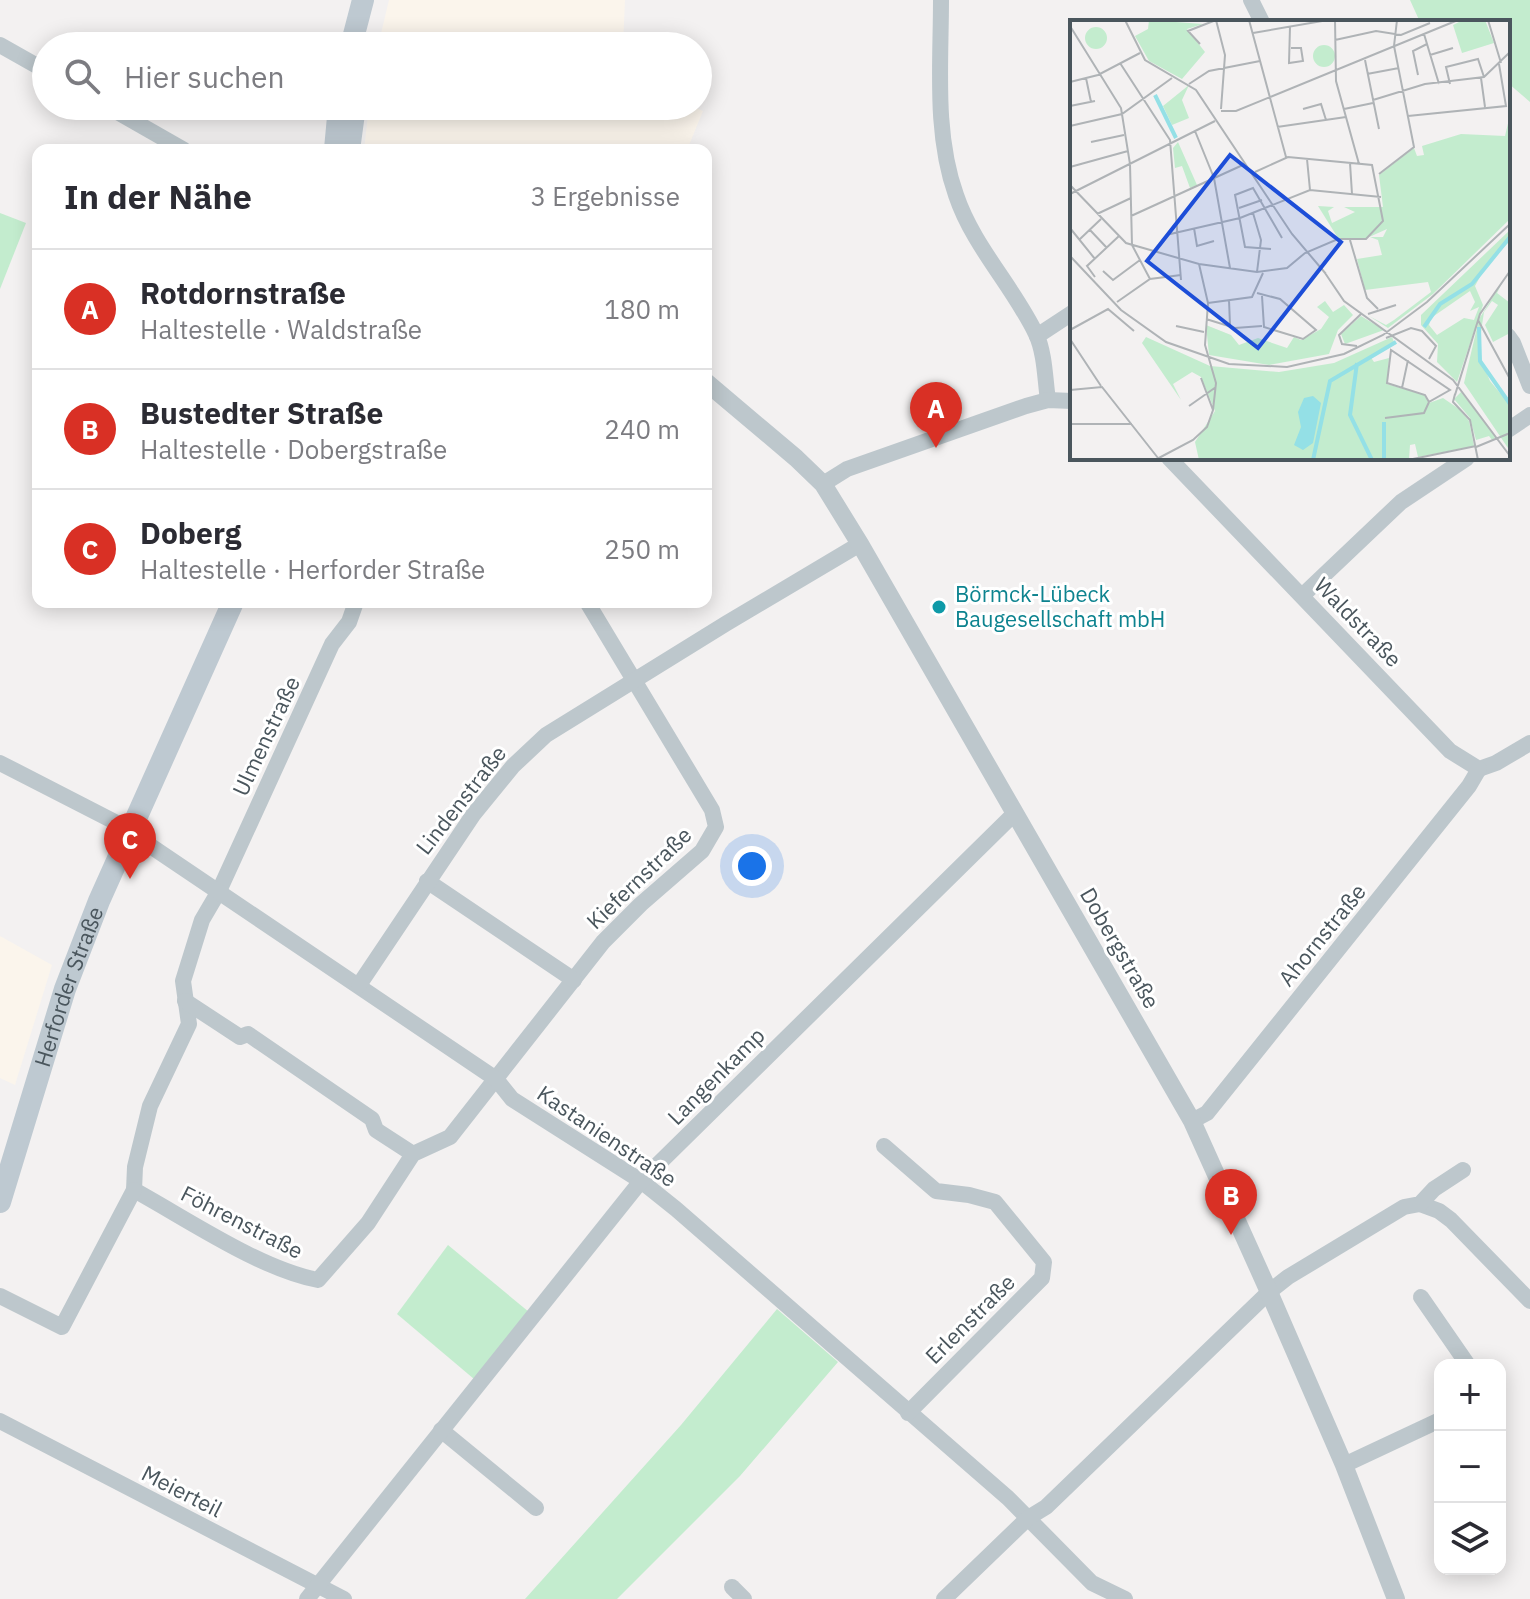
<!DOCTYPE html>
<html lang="de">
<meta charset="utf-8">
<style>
body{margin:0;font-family:"IBM Plex Sans",sans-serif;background:#f7f7f7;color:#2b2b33}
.controls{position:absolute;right:24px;bottom:24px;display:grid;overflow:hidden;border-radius:16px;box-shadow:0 4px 20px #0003}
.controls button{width:72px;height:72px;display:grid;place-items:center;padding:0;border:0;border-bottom:2px solid #e1e1e2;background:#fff;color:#2b2b33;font:40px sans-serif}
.you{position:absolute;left:752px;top:866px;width:28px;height:28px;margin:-20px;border:6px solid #fff;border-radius:50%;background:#1a73e8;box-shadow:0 0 0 12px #1a73e833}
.badge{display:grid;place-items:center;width:52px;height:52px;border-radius:50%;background:#d93025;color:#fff;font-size:26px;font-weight:700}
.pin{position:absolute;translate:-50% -66px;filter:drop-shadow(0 2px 4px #0008)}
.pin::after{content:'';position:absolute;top:42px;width:28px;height:24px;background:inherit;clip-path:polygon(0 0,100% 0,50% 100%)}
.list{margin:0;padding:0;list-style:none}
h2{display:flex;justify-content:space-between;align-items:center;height:104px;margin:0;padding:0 32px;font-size:34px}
h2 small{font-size:26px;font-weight:400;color:#7c7c81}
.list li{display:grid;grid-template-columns:52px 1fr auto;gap:24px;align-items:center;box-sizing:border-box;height:120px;padding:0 32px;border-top:2px solid #e1e1e2}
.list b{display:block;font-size:30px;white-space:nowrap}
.list p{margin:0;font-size:26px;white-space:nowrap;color:#7c7c81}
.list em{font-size:26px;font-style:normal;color:#7c7c81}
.icon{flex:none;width:44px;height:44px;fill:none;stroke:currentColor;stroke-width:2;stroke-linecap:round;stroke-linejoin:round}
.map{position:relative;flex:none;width:1530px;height:1599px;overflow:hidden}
.search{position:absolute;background:#fff;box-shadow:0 4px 20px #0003;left:32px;top:32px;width:680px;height:88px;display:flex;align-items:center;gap:20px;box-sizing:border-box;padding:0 28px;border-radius:44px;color:#7c7c81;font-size:30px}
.panel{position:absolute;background:#fff;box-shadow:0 4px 20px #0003;left:32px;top:144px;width:680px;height:464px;border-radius:16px}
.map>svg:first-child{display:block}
.commercial{fill:#fbf5ec}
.green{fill:#c3ecce}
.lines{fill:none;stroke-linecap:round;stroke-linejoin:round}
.minor{stroke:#bdc7cc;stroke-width:16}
.tertiary{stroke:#bdc7cc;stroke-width:18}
.secondary{stroke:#bec9d1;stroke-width:22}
.culture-dot{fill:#0f9aa8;stroke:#fff;stroke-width:3}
.labels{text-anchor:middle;stroke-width:6;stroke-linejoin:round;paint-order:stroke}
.culture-label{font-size:22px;fill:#0d838f;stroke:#fff;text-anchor:start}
.street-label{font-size:22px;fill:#4a565d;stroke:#fff}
.inset-river{fill:none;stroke:#94e0e6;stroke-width:4}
.inset-road{fill:none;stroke:#afb3b6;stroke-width:2}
.view{fill:#1d4ed8;fill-opacity:0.15;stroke:#1d4ed8;stroke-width:4}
.inset-edge{fill:none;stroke:#4a565d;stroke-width:4}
</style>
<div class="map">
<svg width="1530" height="1599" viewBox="0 0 1530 1599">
<rect width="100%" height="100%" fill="#f3f1f1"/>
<g class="commercial">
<path d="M 389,0 L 625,0 L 623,46 L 378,46 Z"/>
<path d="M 369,106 L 692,106 L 703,111 L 687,150 L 364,150 Z"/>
<path d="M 0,936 L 52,965 L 15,1085 L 0,1078 Z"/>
</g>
<g class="green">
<path d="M 1410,0 L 1530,0 L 1530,102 L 1508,83 L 1508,22 L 1420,22 Z"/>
<path d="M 0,213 L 26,223 L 0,289 Z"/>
<path d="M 448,1245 L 529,1312 L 474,1379 L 397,1314 Z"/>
<path d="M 777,1309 L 838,1362 L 740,1476 L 617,1599 L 525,1599 L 681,1425 Z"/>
</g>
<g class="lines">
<g class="minor">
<path d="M 941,0 C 941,65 934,133 956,195 C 973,246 1013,286 1036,334 C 1045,353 1045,380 1048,400"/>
<path d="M 1251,0 L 1262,22"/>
<path d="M 0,45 L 46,71"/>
<path d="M 107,106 L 184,150"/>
<path d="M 1037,336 L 1072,313"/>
<path d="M 1508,336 L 1513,343 L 1530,386"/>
<path d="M 1508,430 L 1530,415"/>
<path d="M 1169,458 L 1450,751 L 1479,769 L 1496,763 L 1530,743"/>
<path d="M 823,484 L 847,469 L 1026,406 L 1048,400 L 1072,401"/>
<path d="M 1302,596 L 1401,502 L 1467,458"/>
<path d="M 356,602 L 349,622 L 332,644 L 219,891 L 202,920 L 183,981 L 189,1024 L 150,1106 L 135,1167 L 134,1190 C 187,1219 260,1269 318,1280 L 368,1223 L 413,1154 L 450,1137 L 603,942 L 641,904 L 702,851 L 716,827 L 712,810 L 587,602"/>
<path d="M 0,763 L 115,822 L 496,1079 L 512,1099 L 641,1181 L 676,1209 L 1008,1498 L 1092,1583 L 1125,1599"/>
<path d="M 427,881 L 574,980"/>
<path d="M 359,985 L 473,815 L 513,766 L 546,735 L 727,623 L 860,544"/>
<path d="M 185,1001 L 240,1037 L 248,1034 L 372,1119 L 376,1130 L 413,1154"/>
<path d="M 1192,1121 L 1207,1113 L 1469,786 L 1479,769"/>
<path d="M 884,1146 L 936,1191 L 969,1195 L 995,1202 L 1044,1262 L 1042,1278 L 908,1413"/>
<path d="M 1420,1204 L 1439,1211 L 1451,1220 L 1530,1301"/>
<path d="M 0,1296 L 62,1327 L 134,1190"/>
<path d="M 1421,1297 L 1468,1365"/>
<path d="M 0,1421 L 344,1599"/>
<path d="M 441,1430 L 536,1508"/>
<path d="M 1344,1465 L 1440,1420"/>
<path d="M 732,1587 L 744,1599"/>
<path d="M 307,1599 L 641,1181 L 1015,813"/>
<path d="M 944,1599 L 1028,1518 L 1046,1507 L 1269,1292 L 1288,1277 L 1404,1207 L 1420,1204 L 1434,1189 L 1463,1170"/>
</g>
<path class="tertiary" d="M 706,382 L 796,458 L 823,484 L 860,544 L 1192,1121 L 1269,1292 L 1344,1465 L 1396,1599"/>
<g class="secondary">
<path d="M 351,46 L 363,0"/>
<path d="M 335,149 L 339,106"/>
<path d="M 349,150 L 355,106"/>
<path id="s1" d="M 0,1202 L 65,989 L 99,901 L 233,602"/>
</g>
</g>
<circle class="culture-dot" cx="939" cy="607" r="8"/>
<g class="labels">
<g class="culture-label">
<text x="955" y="602">Börmck-Lübeck<tspan x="955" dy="25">Baugesellschaft mbH</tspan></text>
</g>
<g class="street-label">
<text transform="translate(1358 622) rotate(46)" y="8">Waldstraße</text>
<text transform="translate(266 736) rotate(-65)" y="8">Ulmenstraße</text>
<text transform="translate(461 800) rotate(-52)" y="8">Lindenstraße</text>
<text transform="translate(639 878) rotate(-44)" y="8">Kiefernstraße</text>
<text transform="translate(1322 935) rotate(-51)" y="8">Ahornstraße</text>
<text transform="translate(1120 948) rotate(60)" y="8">Dobergstraße</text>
<text dy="8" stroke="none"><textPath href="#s1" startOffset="226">Herforder Straße</textPath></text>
<text transform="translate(716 1076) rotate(-45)" y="8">Langenkamp</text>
<text transform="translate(607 1136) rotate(34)" y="8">Kastanienstraße</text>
<text transform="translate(242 1222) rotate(27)" y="8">Föhrenstraße</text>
<text transform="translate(970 1319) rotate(-45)" y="8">Erlenstraße</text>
<text transform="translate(182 1491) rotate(27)" y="8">Meierteil</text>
</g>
</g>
<g transform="translate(1070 20)">
<rect width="440" height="440" fill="#f3f1f1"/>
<path d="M 79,0 L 133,4 L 117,9 L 135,32 L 112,59 L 79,41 L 65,16 L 78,9 ZM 393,0 L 415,0 L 424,23 L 392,33 L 383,5 ZM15 18a11 11 0 1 1 22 0a11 11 0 1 1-22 0ZM243 36a11 11 0 1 1 22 0a11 11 0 1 1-22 0ZM 119,65 L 112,80 L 119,98 L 102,105 L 93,86 ZM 440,95 L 440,199 L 363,274 L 318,308 L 299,296 L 316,305 L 324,300 L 361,272 L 358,262 L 295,270 L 287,239 L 312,235 L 308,220 L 300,217 L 313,217 L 317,209 L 297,218 L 268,218 L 248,186 L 264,187 L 258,191 L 262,203 L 285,192 L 274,187 L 313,187 L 309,155 L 344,128 L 347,136 L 354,135 L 352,126 L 391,114 L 435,116 ZM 108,122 L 127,165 L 120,168 L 112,146 L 105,148 L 103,128 ZM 440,210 L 440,221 L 417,244 L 405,266 L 413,285 L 387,362 L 367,342 L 368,324 L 351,305 L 351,295 ZM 400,271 L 405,282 L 400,291 L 409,287 L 404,300 L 394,298 L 367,315 L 359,305 L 361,298 ZM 433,261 L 427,273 L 440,283 L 440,313 L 423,322 L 415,305 L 428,285 L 422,281 L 414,292 L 408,332 L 420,361 L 440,385 L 440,431 L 394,363 L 409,299 ZM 255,281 L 263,292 L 274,285 L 283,295 L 268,310 L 259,334 L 199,345 L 139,335 L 136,305 L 161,315 L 169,325 L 188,318 L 217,328 L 224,317 L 231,320 L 251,309 L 259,297 L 247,287 ZM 291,296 L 314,310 L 275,324 L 271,314 ZM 76,317 L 140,346 L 209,352 L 264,343 L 322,317 L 324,322 L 300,336 L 304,342 L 319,338 L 317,364 L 354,375 L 359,383 L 373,378 L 389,389 L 399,401 L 404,426 L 348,437 L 345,424 L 340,425 L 339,439 L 334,440 L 129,440 L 125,422 L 145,391 L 131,357 L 122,352 L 103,364 L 111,380 L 72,323 ZM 391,372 L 426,417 L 422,420 L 419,416 L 406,420 L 400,398 L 384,379 Z" fill="#c3ecce" fill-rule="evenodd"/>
<path d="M 243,376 L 251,383 L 243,423 L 233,430 L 224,425 L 231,407 L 228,392 L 234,378 Z" fill="#94e0e6"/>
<path class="inset-river" d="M 85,75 L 106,118M 354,307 L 370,284 L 402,264 L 440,217M 409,307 L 410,341 L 440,384M 287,343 L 280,395 L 302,440M 314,402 L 314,440M 243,440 L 260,361 L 326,322"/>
<path class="inset-road" d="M 55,0 L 75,40 L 126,70 L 222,214 L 256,254M 146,0 L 155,35 L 151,89M 179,0 L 216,137M 265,0 L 266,61 L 289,144M 418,0 L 431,43M 0,6 L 51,88 L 60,144 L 62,225 L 80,259M 220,7 L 219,43 L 233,41 L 231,28 L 221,28M 183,13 L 258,0M 354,14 L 369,64M 265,20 L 306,11 L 331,15 L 360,3M 130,24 L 118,11 L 146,0M 360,35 L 383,28M 295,40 L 309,109M 50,43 L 100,120 L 111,260M 297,54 L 329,48M 348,55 L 343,31 L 357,24M 16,58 L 21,82M 411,58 L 415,87M 0,62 L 28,55 L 70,33M 119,64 L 139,51 L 190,41M 380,64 L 376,47 L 408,39 L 414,57M 303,80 L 355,64 L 414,57 L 440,32M 0,86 L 25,81M 233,89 L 251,84 L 256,100M 274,89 L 303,83M 151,91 L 166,91 L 388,0M 338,96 L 436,86 L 429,44M 0,106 L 52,94 L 102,58M 207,107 L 276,97M 125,111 L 144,158 L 160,248M 21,122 L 54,115M 237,139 L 240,170M 280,143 L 282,174M 0,147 L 58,131M 309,154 L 344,127 L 324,26 L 327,0M 0,165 L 56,223 L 129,244 L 187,252 L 217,248 L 235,233 L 268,219 L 296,219 L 313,201 L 302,145 L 218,137 L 185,152M 0,174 L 145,101M 169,188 L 192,180M 183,193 L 191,220 L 187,252M 27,194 L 61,178M 61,196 L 175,144M 0,208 L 25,239M 124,208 L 127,226 L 144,221M 20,210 L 37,228M 96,215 L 170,198 L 240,170 L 311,177M 10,219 L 31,199M 280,220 L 297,278 L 308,289M 201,229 L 175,227 L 165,175 L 183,168 L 212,218M 0,236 L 51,290 L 96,322 L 159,344 L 217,347 L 274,334 L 313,315 L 357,282 L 440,204M 33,251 L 43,260 L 70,240M 255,253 L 274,281 L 383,360 L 440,436M 25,257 L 17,246 L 49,216M 187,273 L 210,279 L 246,310 L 233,319 L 194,307 L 192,276M 159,280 L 160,305M 47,282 L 80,259 L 111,255M 138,283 L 182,277 L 193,253M 298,294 L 326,285M 136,299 L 165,308 L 192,306M 408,300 L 440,359M 106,306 L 134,312M 0,310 L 38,289 L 64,311M 316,318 L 341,308 L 352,311 L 366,326 L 359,339M 0,319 L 31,366M 287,326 L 272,324 L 269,315 L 291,294M 131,358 L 143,390M 332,368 L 338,340M 0,370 L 32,367 L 88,438M 385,374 L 383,382 L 400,400 L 408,440M 385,375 L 410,294 L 440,251M 119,386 L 146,367M 315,398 L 354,393 L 359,382 L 380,370 L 321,330 L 317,363 L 355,375 L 359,382M 0,404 L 62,404M 406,427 L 440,413M 85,440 L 123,420 L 137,407 L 143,390 L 146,363 L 135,325 L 138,283 L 129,244M 338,440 L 406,426"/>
<path class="view" d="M 160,135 L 271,222 L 188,328 L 77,241 Z"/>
<rect width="440" height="440" class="inset-edge"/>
</g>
</svg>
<div class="controls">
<button>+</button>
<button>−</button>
<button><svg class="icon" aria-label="layers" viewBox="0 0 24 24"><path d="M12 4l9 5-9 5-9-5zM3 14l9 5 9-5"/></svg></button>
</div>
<div class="you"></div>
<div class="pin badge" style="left:936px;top:448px">A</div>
<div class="pin badge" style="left:1231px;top:1235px">B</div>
<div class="pin badge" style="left:130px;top:879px">C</div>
<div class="search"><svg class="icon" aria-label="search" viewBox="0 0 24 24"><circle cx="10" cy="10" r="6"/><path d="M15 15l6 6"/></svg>Hier suchen</div>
<section class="panel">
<h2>In der Nähe<small>3 Ergebnisse</small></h2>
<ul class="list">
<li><span class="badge">A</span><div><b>Rotdornstraße</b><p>Haltestelle · Waldstraße</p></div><em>180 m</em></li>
<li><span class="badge">B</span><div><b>Bustedter Straße</b><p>Haltestelle · Dobergstraße</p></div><em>240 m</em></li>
<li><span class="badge">C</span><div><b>Doberg</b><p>Haltestelle · Herforder Straße</p></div><em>250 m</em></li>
</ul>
</section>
</div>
